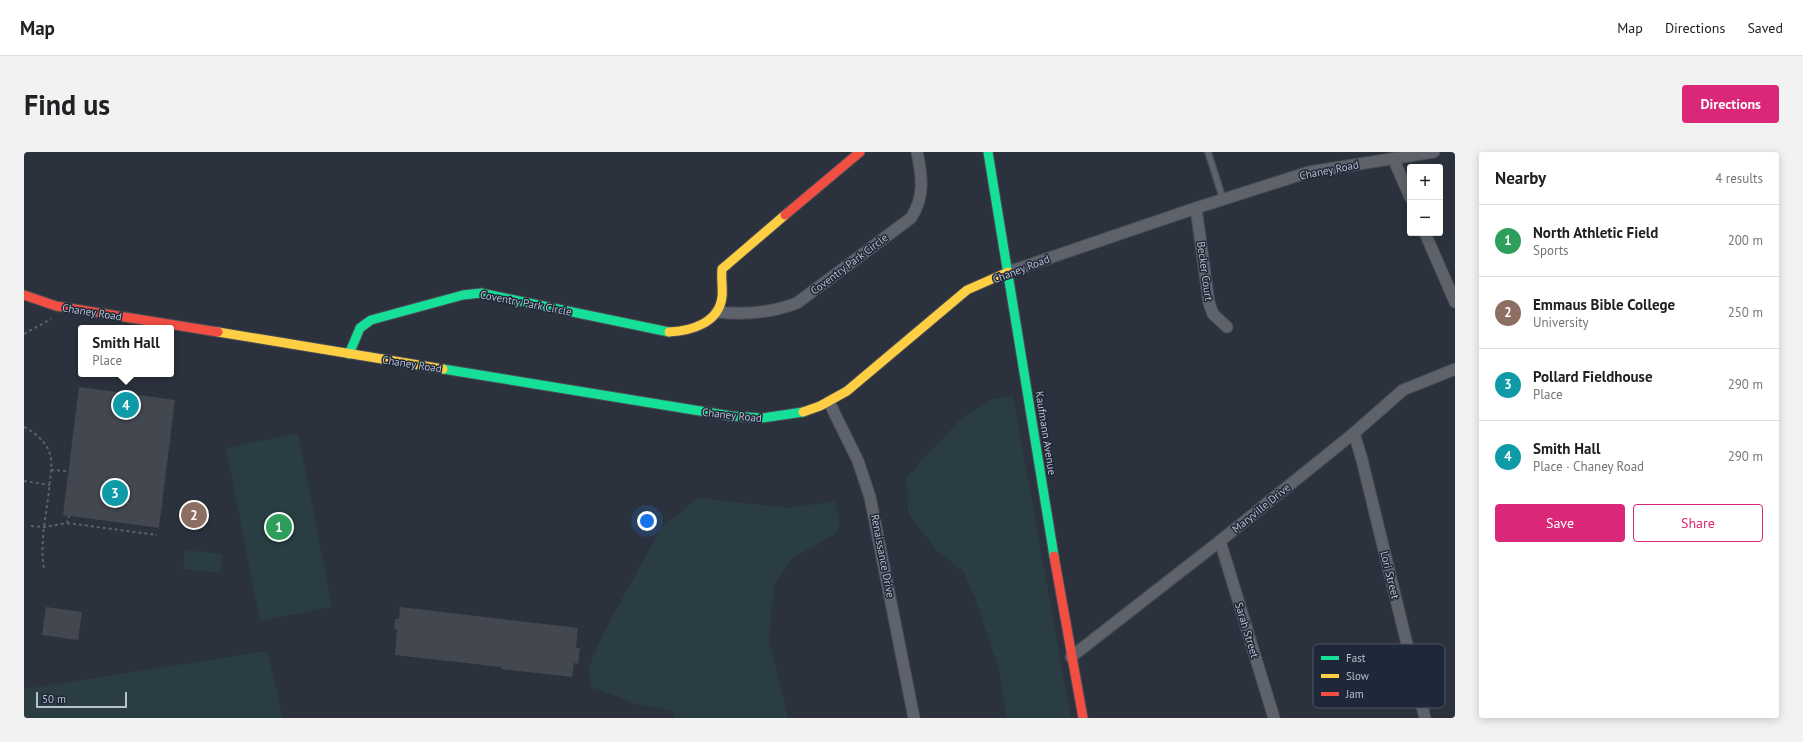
<!DOCTYPE html>
<meta charset="utf-8">
<style>
body{margin:0;font-family:"PT Sans",sans-serif;background:#f2f2f2;color:#202124}
.controls{position:absolute;right:12px;top:12px;display:grid;overflow:hidden;border-radius:4px;box-shadow:0 2px 10px #0003}
.controls button{width:36px;height:36px;display:grid;place-items:center;padding:0;border:0;border-bottom:1px solid #e0e0e0;background:#fff;color:#202124;font:20px sans-serif}
.scale{position:absolute;left:12px;bottom:10px;width:91px;box-sizing:border-box;padding-left:4px;border:2px solid #b8bfcd;border-top:0;font-size:11px;line-height:14px;white-space:nowrap;color:#b8bfcd;-webkit-text-stroke:3px #1f2838;paint-order:stroke}
.you{position:absolute;left:623px;top:369px;width:14px;height:14px;margin:-10px;border:3px solid #fff;border-radius:50%;background:#1a73e8;box-shadow:0 0 0 6px #1a73e833}
.badge{display:grid;place-items:center;width:26px;height:26px;border-radius:50%;background:#db2777;color:#fff;font-size:13px;font-weight:700}
.pin{position:absolute;translate:-50% -50%;border:2px solid #fff;box-shadow:0 1px 4px #0006}
.popup{position:absolute;left:54px;top:173px;width:96px;height:52px;box-sizing:border-box;display:grid;place-content:center;border-radius:4px;background:#fff;filter:drop-shadow(0 1px 3px #0005);font-size:13px;white-space:nowrap;color:#757577}
.popup b{font-size:15px;color:#202124}
.popup::after{content:'';position:absolute;left:50%;top:100%;margin-left:-8px;border:8px solid transparent;border-top-color:#fff}
.list{margin:0;padding:0;list-style:none}
h2{display:flex;justify-content:space-between;align-items:center;height:52px;margin:0;padding:0 16px;font-size:17px}
h2 small{font-size:13px;font-weight:400;color:#757577}
.list li{display:grid;grid-template-columns:26px 1fr auto;gap:12px;align-items:center;box-sizing:border-box;height:72px;padding:0 16px;border-top:1px solid #e0e0e0}
.list b{display:block;font-size:15px;white-space:nowrap}
.list p{margin:0;font-size:13px;white-space:nowrap;color:#757577}
.list em{font-size:13px;font-style:normal;color:#757577}
.actions{display:flex;gap:8px;padding:12px 16px}
.actions a{flex:1;padding:9px 0;border:1px solid #db2777;border-radius:4px;text-align:center;font-size:14px;color:#db2777}
.actions .main{background:#db2777;color:#fff}
.map{position:relative;flex:none;width:1431px;height:566px;overflow:hidden;border-radius:4px}
header{display:flex;align-items:center;gap:24px;box-sizing:border-box;height:56px;padding:0 20px;background:#fff;border-bottom:1px solid #e0e0e0}
header strong{font-size:19px}
nav{display:flex;gap:22px;margin-inline-start:auto;font-size:14px}
.intro{display:flex;align-items:center;justify-content:space-between;box-sizing:border-box;height:96px;padding:0 24px}
h1{margin:0;font-size:28px}
.button{padding:10px 18px;border-radius:4px;background:#db2777;color:#fff;font-size:14px;font-weight:700}
main{display:flex;gap:24px;padding:0 24px}
aside{flex:1;background:#fff;border-radius:4px;box-shadow:0 2px 10px #0003}
.map>svg:first-child{display:block}
.green{fill:#293d43}
.building{fill:#424750}
.lines{fill:none;stroke-linecap:round;stroke-linejoin:round}
.lane-casing{stroke:#494d55;stroke-width:8}
.street-casing{stroke:#494d55;stroke-width:13}
.fast-casing{stroke:#494d55;stroke-width:11}
.slow-casing{stroke:#494d55;stroke-width:11}
.jam-casing{stroke:#494d55;stroke-width:11}
.path{stroke:#5b6167;stroke-width:2;stroke-dasharray:3 3;stroke-linecap:butt}
.lane{stroke:#5e626a;stroke-width:5.5}
.street{stroke:#5e626a;stroke-width:11}
.fast{stroke:#16e098;stroke-width:9}
.slow{stroke:#ffcf43;stroke-width:9}
.jam{stroke:#f24e42;stroke-width:9}
.labels{text-anchor:middle;stroke-width:3;stroke-linejoin:round;paint-order:stroke}
.street-label{font-size:11px;fill:#b8bfcd;stroke:#1f2838}
.key{fill:#1f2838;stroke:#4d5565;stroke-width:1}
.key-label{font-size:11px;fill:#b8bfcd}
</style>
<header>
<strong>Map</strong>
<nav><a>Map</a><a>Directions</a><a>Saved</a></nav>
</header>
<div class="intro"><h1>Find us</h1><a class="button">Directions</a></div>
<main>
<div class="map">
<svg width="1431" height="566" viewBox="0 0 1431 566">
<rect width="100%" height="100%" fill="#2c323d"/>
<g class="green">
<path d="M 989,244 L 1047,566 L 982,566 L 976,521 L 952,449 L 940,420 L 912,398 L 884,360 L 883,325 L 935,269 L 969,247 Z"/>
<path d="M 274,281 L 308,455 L 236,469 L 202,296 Z"/>
<path d="M 674,346 L 765,356 L 811,349 L 816,371 L 813,381 L 769,406 L 750,432 L 745,488 L 764,566 L 651,566 L 649,559 L 609,551 L 568,535 L 564,516 L 580,480 L 637,376 Z"/>
<path d="M 161,398 L 198,402 L 196,421 L 159,417 Z"/>
<path d="M 243,499 L 259,566 L 0,566 L 0,537 Z"/>
</g>
<g class="building">
<path d="M 55,235 L 151,248 L 135,376 L 39,363 Z"/>
<path d="M 22,455 L 58,460 L 54,488 L 18,483 Z"/>
<path d="M 376,455 L 554,476 L 552,496 L 556,496 L 554,512 L 550,511 L 548,525 L 477,517 L 477,515 L 371,503 L 373,477 L 370,477 L 371,467 L 375,467 Z"/>
</g>
<g class="lines">
<defs>
<path id="lane" d="M 1184,0 L 1199,47"/>
<g id="street">
<path d="M 1369,6 L 1386,45"/>
<path d="M 1172,56 L 1185,151 L 1189,162 L 1203,175"/>
<path d="M 1401,81 L 1431,150"/>
<path d="M 984,120 L 1172,56 L 1285,20 L 1410,0"/>
<path d="M 693,160 C 721,163 747,161 773,151 L 887,66 C 901,45 898,24 893,0"/>
<path d="M 805,250 L 834,309 L 846,345 L 890,566"/>
<path d="M 1330,281 L 1338,308 L 1401,566"/>
<path d="M 1196,389 L 1250,566"/>
<path d="M 1047,505 L 1196,389 L 1330,281 L 1379,238 L 1431,217"/>
</g>
<g id="fast">
<path d="M 964,0 L 1030,404"/>
<path d="M 325,202 L 336,176 L 347,168 L 439,143 L 457,141 L 645,180"/>
<path d="M 419,217 L 707,264 L 738,266 L 779,260"/>
</g>
<g id="slow">
<path d="M 194,180 L 419,217"/>
<path d="M 645,180 C 667,179 695,171 698,145 C 699,136 697,127 698,117 L 761,63"/>
<path d="M 779,260 L 796,254 L 823,239 L 943,138 L 984,120"/>
</g>
<g id="jam">
<path d="M 761,63 L 836,0"/>
<path d="M 0,143 L 32,154 L 194,180"/>
<path d="M 1030,404 L 1059,566"/>
</g>
</defs>
<use href="#lane" class="lane-casing"/>
<use href="#street" class="street-casing"/>
<use href="#fast" class="fast-casing"/>
<use href="#slow" class="slow-casing"/>
<use href="#jam" class="jam-casing"/>
<g class="path">
<path d="M 0,182 L 27,167"/>
<path d="M 0,275 C 13,282 24,291 27,306 C 28,313 27,321 26,328 C 24,356 15,388 20,416"/>
<path d="M 27,318 L 44,319"/>
<path d="M 0,329 L 26,333"/>
<path d="M 43,371 L 133,383"/>
<path d="M 7,374 L 21,375 L 43,371 L 45,364"/>
</g>
<use href="#lane" class="lane"/>
<use href="#street" class="street"/>
<use href="#fast" class="fast"/>
<use href="#slow" class="slow"/>
<use href="#jam" class="jam"/>
</g>
<g class="labels">
<g class="street-label">
<text transform="translate(1305 18) rotate(-11)" y="4">Chaney Road</text>
<text transform="translate(825 112) rotate(-37)" y="4">Coventry Park Circle</text>
<text transform="translate(997 117) rotate(-21)" y="4">Chaney Road</text>
<text transform="translate(1181 119) rotate(82)" y="4">Becker Court</text>
<text transform="translate(502 151) rotate(11)" y="4">Coventry Park Circle</text>
<text transform="translate(68 160) rotate(9)" y="4">Chaney Road</text>
<text transform="translate(388 212) rotate(9)" y="4">Chaney Road</text>
<text transform="translate(708 263) rotate(6)" y="4">Chaney Road</text>
<text transform="translate(1022 281) rotate(81)" y="4">Kaufmann Avenue</text>
<text transform="translate(1237 356) rotate(-39)" y="4">Maryville Drive</text>
<text transform="translate(859 404) rotate(79)" y="4">Renaissance Drive</text>
<text transform="translate(1366 423) rotate(76)" y="4">Lori Street</text>
<text transform="translate(1223 478) rotate(73)" y="4">Sarah Street</text>
</g>
</g>
<rect x="1289" y="492" width="132" height="64" rx="6" class="key"/>
<rect x="1297" y="504" width="18" height="4" fill="#16e098"/>
<rect x="1297" y="522" width="18" height="4" fill="#ffcf43"/>
<rect x="1297" y="540" width="18" height="4" fill="#f24e42"/>
<g class="key-label">
<text x="1322" y="510">Fast</text>
<text x="1322" y="528">Slow</text>
<text x="1322" y="546">Jam</text>
</g>
</svg>
<div class="controls">
<button>+</button>
<button>−</button>
</div>
<div class="scale">50 m</div>
<div class="you"></div>
<div class="pin badge" style="left:255px;top:375px;background:#2e9e5b">1</div>
<div class="pin badge" style="left:170px;top:363px;background:#8d6e63">2</div>
<div class="pin badge" style="left:91px;top:341px;background:#0f9aa8">3</div>
<div class="pin badge" style="left:102px;top:253px;background:#0f9aa8">4</div>
<div class="popup"><b>Smith Hall</b>Place</div>
</div>
<aside>
<h2>Nearby<small>4 results</small></h2>
<ul class="list">
<li><span class="badge" style="background:#2e9e5b">1</span><div><b>North Athletic Field</b><p>Sports</p></div><em>200 m</em></li>
<li><span class="badge" style="background:#8d6e63">2</span><div><b>Emmaus Bible College</b><p>University</p></div><em>250 m</em></li>
<li><span class="badge" style="background:#0f9aa8">3</span><div><b>Pollard Fieldhouse</b><p>Place</p></div><em>290 m</em></li>
<li><span class="badge" style="background:#0f9aa8">4</span><div><b>Smith Hall</b><p>Place · Chaney Road</p></div><em>290 m</em></li>
</ul>
<div class="actions"><a class="main">Save</a><a>Share</a></div>
</aside>
</main>
